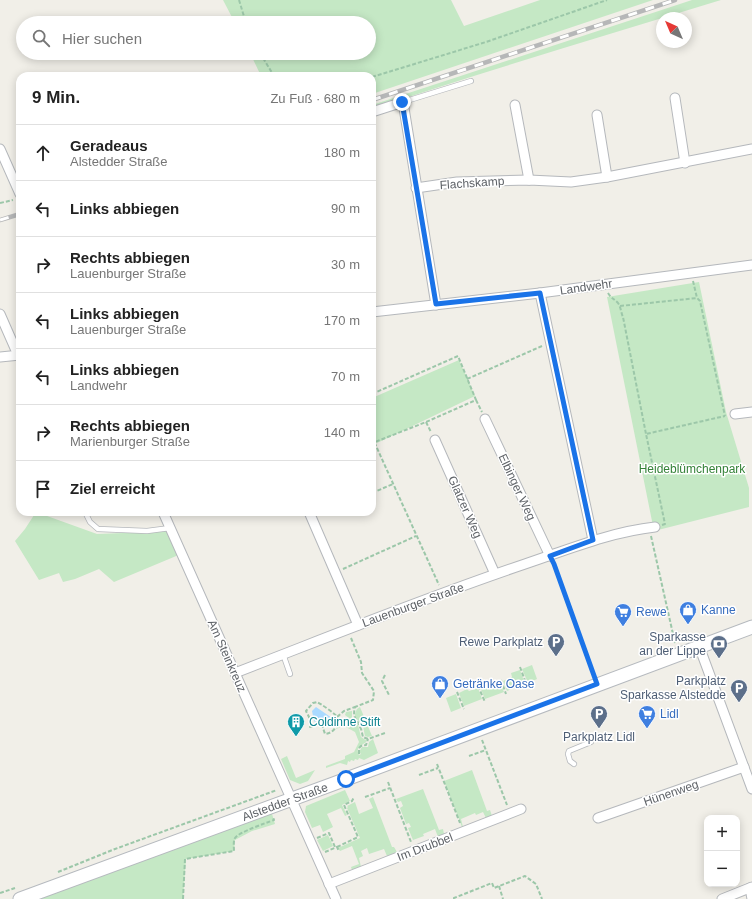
<!DOCTYPE html>
<html lang="de">
<meta charset="utf-8">
<style>
body{margin:0;font-family:Arial,sans-serif;background:#f6f6f6;color:#222}
.controls{position:absolute;right:12px;bottom:12px;display:grid;overflow:hidden;border-radius:8px;box-shadow:0 2px 10px #0003}
.controls button{width:36px;height:36px;display:grid;place-items:center;padding:0;border:0;border-bottom:1px solid #e0e0e0;background:#fff;color:#222;font:20px sans-serif}
.compass{position:absolute;left:656px;top:12px;width:36px;height:36px;border-radius:50%;background:#fff;box-shadow:0 2px 10px #0003;rotate:316deg}
.stop{position:absolute;width:12px;height:12px;margin:-9px;border:3px solid #1a73e8;border-radius:50%;background:#fff}
.stop.end{background:#1a73e8;border-color:#fff;box-shadow:0 1px 4px #0008}
.list{margin:0;padding:0;list-style:none}
h2{display:flex;justify-content:space-between;align-items:center;height:52px;margin:0;padding:0 16px;font-size:17px}
h2 small{font-size:13px;font-weight:400;color:#767676}
.list li{display:grid;grid-template-columns:26px 1fr auto;gap:12px;align-items:center;box-sizing:border-box;height:56px;padding:0 16px;border-top:1px solid #e0e0e0}
.list b{display:block;font-size:15px;white-space:nowrap}
.list p{margin:0;font-size:13px;white-space:nowrap;color:#767676}
.list em{font-size:13px;font-style:normal;color:#767676}
.icon{flex:none;width:22px;height:22px;fill:none;stroke:currentColor;stroke-width:2;stroke-linecap:round;stroke-linejoin:round}
.map{position:relative;flex:none;width:752px;height:899px;overflow:hidden}
.search{position:absolute;background:#fff;box-shadow:0 2px 10px #0003;left:16px;top:16px;width:360px;height:44px;display:flex;align-items:center;gap:10px;box-sizing:border-box;padding:0 14px;border-radius:22px;color:#767676;font-size:15px}
.panel{position:absolute;background:#fff;box-shadow:0 2px 10px #0003;left:16px;top:72px;width:360px;height:444px;border-radius:12px}
.map>svg:first-child{display:block}
.green{fill:#c5e8c5}
.water{fill:#aadaff}
.lines{fill:none;stroke-linecap:round;stroke-linejoin:round}
.lane-casing{stroke:#b5b8bc;stroke-width:6}
.street-casing{stroke:#b5b8bc;stroke-width:11}
.secondary-casing{stroke:#b6babf;stroke-width:15}
.path{stroke:#9cc7a9;stroke-width:2;stroke-dasharray:4 2;stroke-linecap:butt}
.lane{stroke:#fff;stroke-width:4.5}
.street{stroke:#fff;stroke-width:9}
.secondary{stroke:#fff;stroke-width:13}
.rail-casing{stroke:#b6b7b8;stroke-width:4.5}
.rail{stroke:#fff;stroke-width:3;stroke-dasharray:9;stroke-linecap:butt}
.route{stroke:#1a73e8;stroke-width:5}
.labels{text-anchor:middle;stroke-width:3;stroke-linejoin:round;paint-order:stroke}
.street-label{font-size:12px;fill:#5f6368;stroke:#fff}
.park-label{font-size:12px;fill:#348238;stroke:#fff}
.shop-label{font-size:12px;fill:#366cbe;stroke:#fff;text-anchor:start}
.service-label{font-size:12px;fill:#4e5e75;stroke:#fff;text-anchor:end}
.culture-label{font-size:12px;fill:#0d838f;stroke:#fff;text-anchor:start}
</style>
<div class="map">
<svg width="752" height="899" viewBox="0 0 752 899">
<rect width="100%" height="100%" fill="#f1efe8"/>
<g class="green">
<path d="M 223,0 L 451,0 L 464,26 L 540,0 L 653,0 L 372,94 L 372,76 L 261,76 L 250,53 L 369,53 L 369,23 L 235,23 Z"/>
<path d="M 692,0 L 721,0 C 605,36 488,70 372,109 L 372,105 Z"/>
<path d="M 699,282 L 726,412 L 749,488 L 749,507 L 654,531 L 607,297 Z"/>
<path d="M 459,360 L 475,396 L 377,443 L 375,442 L 372,437 L 372,398 Z"/>
<path d="M 36,512 L 97,534 L 149,532 L 170,530 L 181,554 L 114,582 L 99,569 L 75,579 L 63,582 L 59,573 L 39,580 L 15,541 L 25,529 Z"/>
<path d="M 532,665 L 537,679 L 528,683 L 522,669 Z"/>
<path d="M 520,670 L 525,684 L 507,691 L 503,681 L 512,677 L 511,673 Z"/>
<path d="M 489,683 L 491,686 L 500,683 L 504,692 L 485,699 L 480,687 Z"/>
<path d="M 478,688 L 482,699 L 464,706 L 459,693 L 467,689 L 469,691 Z"/>
<path d="M 456,694 L 461,708 L 451,712 L 446,698 Z"/>
<path d="M 360,707 L 372,736 L 368,737 L 365,736 C 364,733 364,729 363,726 C 360,718 351,721 357,709 Z"/>
<path d="M 352,711 L 352,718 L 358,725 L 361,737 L 367,741 C 362,746 355,747 359,755 L 361,754 L 359,752 L 362,747 L 368,747 L 369,742 L 373,739 L 378,753 L 364,760 L 359,758 L 358,760 L 355,759 L 354,761 L 351,760 L 350,762 L 348,761 L 347,765 L 340,763 L 326,768 L 326,766 L 345,759 L 345,756 L 354,752 L 359,742 L 355,732 L 344,726 L 336,729 L 340,720 L 342,720 L 344,723 L 348,721 L 349,718 L 345,715 L 346,712 Z"/>
<path d="M 287,756 L 296,778 L 315,770 L 308,781 L 300,784 L 290,780 L 281,759 Z"/>
<path d="M 472,770 L 487,811 L 490,810 L 492,816 L 486,818 L 483,812 L 476,815 L 475,813 L 461,819 L 463,827 L 462,827 L 444,781 Z"/>
<path d="M 423,789 L 439,830 L 443,829 L 444,834 L 438,837 L 435,829 L 423,834 L 424,836 L 413,840 L 408,828 L 411,827 L 409,823 L 406,824 L 400,808 L 403,806 L 401,801 L 398,802 L 396,799 Z"/>
<path d="M 345,790 L 350,801 L 342,805 L 347,815 L 345,816 L 341,808 L 327,814 L 333,827 L 323,832 L 320,825 L 312,828 L 305,812 L 306,806 Z"/>
<path d="M 373,797 L 392,847 L 394,847 L 397,852 L 387,856 L 384,849 L 369,854 L 367,848 L 361,851 L 363,856 L 359,858 L 361,867 L 352,870 L 351,867 L 359,864 L 352,846 L 340,851 L 338,848 L 360,838 L 347,808 L 348,807 L 347,806 L 355,802 L 359,814 L 373,808 L 369,799 Z"/>
<path d="M 270,807 L 275,824 L 252,831 L 235,840 L 234,851 L 186,859 L 183,899 L 20,899 Z"/>
<path d="M 328,835 L 333,846 L 323,851 L 317,840 Z"/>
</g>
<path class="water" d="M 316,707 L 332,718 L 332,722 L 330,726 L 328,726 L 321,719 L 318,719 L 315,722 L 314,721 L 312,711 Z"/>
<g class="lines">
<defs>
<g id="lane">
<path d="M 403,102 L 471,81"/>
<path d="M 85,512 L 90,522 L 98,529 L 147,531 L 170,528"/>
<path d="M 283,654 L 290,674"/>
<path d="M 574,764 L 570,761 L 568,754 L 569,751 L 591,742"/>
</g>
<g id="street">
<path d="M 675,98 L 685,163"/>
<path d="M 515,105 L 529,180"/>
<path d="M 372,112 L 403,102 L 436,305"/>
<path d="M 597,115 L 607,177"/>
<path d="M 0,149 L 20,194"/>
<path d="M 416,188 L 457,182 L 529,180 L 571,182 L 607,177 L 752,149"/>
<path d="M 540,293 L 593,540"/>
<path d="M 372,312 L 540,293 L 752,265"/>
<path d="M 0,314 L 18,355"/>
<path d="M 0,357 L 20,355"/>
<path d="M 735,414 L 752,412"/>
<path d="M 485,419 L 550,556"/>
<path d="M 435,440 L 495,574"/>
<path d="M 163,512 L 336,899"/>
<path d="M 309,512 L 358,625"/>
<path d="M 699,646 L 752,789"/>
<path d="M 235,673 C 331,636 427,597 525,564 C 567,550 610,532 655,527"/>
<path d="M 598,818 L 744,767"/>
<path d="M 329,884 L 521,809"/>
<path d="M 750,888 L 752,899"/>
<path d="M 722,899 L 752,887"/>
</g>
<path id="secondary" d="M 20,899 L 333,784 L 752,627"/>
</defs>
<use href="#lane" class="lane-casing"/>
<use href="#street" class="street-casing"/>
<use href="#secondary" class="secondary-casing"/>
<g class="path">
<path d="M 239,0 L 246,23"/>
<path d="M 260,53 L 274,76"/>
<path d="M 372,77 L 486,42 L 607,0"/>
<path d="M 0,203 L 13,200"/>
<path d="M 693,281 L 697,298"/>
<path d="M 608,293 C 611,298 614,299 618,303 C 621,307 621,313 623,317 L 646,434"/>
<path d="M 620,306 L 697,298 L 700,301 L 725,416"/>
<path d="M 467,379 L 542,346"/>
<path d="M 372,394 L 458,356 L 476,400 L 426,422 L 375,442"/>
<path d="M 476,400 L 482,412"/>
<path d="M 426,422 L 431,432"/>
<path d="M 372,437 L 439,585"/>
<path d="M 372,493 L 393,484"/>
<path d="M 320,515 L 327,512"/>
<path d="M 662,525 L 665,524 L 646,434 L 725,416"/>
<path d="M 651,536 L 675,643"/>
<path d="M 554,564 L 593,675"/>
<path d="M 343,569 L 416,536"/>
<path d="M 351,638 L 361,662 L 362,673 L 374,691 L 373,700 L 355,707"/>
<path d="M 520,667 L 527,686"/>
<path d="M 385,675 L 382,681 L 389,695"/>
<path d="M 501,680 L 506,694"/>
<path d="M 478,686 L 485,702"/>
<path d="M 457,692 L 464,709"/>
<path d="M 337,717 C 338,726 334,733 325,734 L 322,725 L 317,725 L 310,727 L 309,717 L 306,711 L 313,703 L 317,702 C 321,704 336,714 337,717 L 344,711 L 355,707 C 352,719 357,718 360,727 C 362,730 362,734 363,737 L 368,739 L 385,733"/>
<path d="M 482,740 L 507,805"/>
<path d="M 359,754 L 359,748 L 361,746 L 366,745 L 368,739"/>
<path d="M 469,756 L 486,750"/>
<path d="M 437,764 L 460,823"/>
<path d="M 419,775 L 438,768"/>
<path d="M 388,782 L 411,842"/>
<path d="M 365,797 L 390,788"/>
<path d="M 317,838 L 329,833 L 335,847"/>
<path d="M 337,847 L 358,837 L 344,805 L 352,801 L 354,797"/>
<path d="M 325,852 L 337,847 L 339,851"/>
<path d="M 58,872 L 115,849 L 277,790"/>
<path d="M 499,886 L 503,899"/>
<path d="M 0,893 L 15,888"/>
<path d="M 183,899 L 185,859 L 234,851 C 234,847 233,842 235,838 C 239,832 266,823 274,820 L 273,817"/>
<path d="M 454,899 L 454,898 L 492,883 L 494,888 L 525,876 L 536,884 L 542,899"/>
</g>
<use href="#lane" class="lane"/>
<use href="#street" class="street"/>
<use href="#secondary" class="secondary"/>
<defs>
<g id="rail">
<path d="M 372,100 L 675,0"/>
<path d="M 0,220 L 20,214"/>
</g>
</defs>
<use href="#rail" class="rail-casing"/>
<use href="#rail" class="rail"/>
</g>
<g class="lines">
<path class="route" d="M 346,779 L 597,684 L 554,564 L 550,556 L 593,540 L 540,293 L 436,304 L 402,102"/>
</g>
<defs>
<symbol id="shop-pin" viewBox="-11 -11 22 30"><path d="M0 17L-7.5 6A9.5 9.5 0 1 1 7.5 6Z" fill="#3f7fe0" stroke="#fff"/><path d="M-5-2.5h2.3a2.7 3.5 0 0 1 5.4 0H5L5.5 6h-11ZM-1.5-2.5h3a1.5 2.3 0 0 0-3 0Z" fill="#fff"/></symbol>
<symbol id="supermarket-pin" viewBox="-11 -11 22 30"><path d="M0 17L-7.5 6A9.5 9.5 0 1 1 7.5 6Z" fill="#3f7fe0" stroke="#fff"/><path d="M-6-5.5h2.5l.6 2H6L4.5 2H-2.5L-4.4-4H-6ZM-1.5 3.2a1.3 1.3 0 1 0 .1 0ZM3 3.2a1.3 1.3 0 1 0 .1 0Z" fill="#fff"/></symbol>
<symbol id="parking-pin" viewBox="-11 -11 22 30"><path d="M0 17L-7.5 6A9.5 9.5 0 1 1 7.5 6Z" fill="#5c6f8a" stroke="#fff"/><path d="M-3.5-5.5H1a3.5 3.5 0 0 1 0 7H-1V5.5H-3.5ZM-1-3.4V-.6H.8a1.4 1.4 0 0 0 0-2.8Z" fill="#fff"/></symbol>
<symbol id="bank-pin" viewBox="-11 -11 22 30"><path d="M0 17L-7.5 6A9.5 9.5 0 1 1 7.5 6Z" fill="#5c6f8a" stroke="#fff"/><path d="M-6-4H6V4H-6ZM0-2.3a2.3 2.3 0 1 0 0 4.6a2.3 2.3 0 1 0 0-4.6Z" fill="#fff"/></symbol>
<symbol id="building-pin" viewBox="-11 -11 22 30"><path d="M0 17L-7.5 6A9.5 9.5 0 1 1 7.5 6Z" fill="#0f9aa8" stroke="#fff"/><path d="M-4-6H4V6H1V3H-1V6H-4ZM-2.5-4.3h1.7v1.8h-1.7ZM.8-4.3h1.7v1.8H.8ZM-2.5-1h1.7V.8h-1.7ZM.8-1h1.7V.8H.8Z" fill="#fff"/></symbol>
</defs>
<g fill-rule="evenodd">
<use href="#shop-pin" x="678" y="600" width="20" height="27"/>
<use href="#supermarket-pin" x="613" y="602" width="20" height="27"/>
<use href="#parking-pin" x="546" y="632" width="20" height="27"/>
<use href="#bank-pin" x="709" y="634" width="20" height="27"/>
<use href="#shop-pin" x="430" y="674" width="20" height="27"/>
<use href="#parking-pin" x="729" y="678" width="20" height="27"/>
<use href="#parking-pin" x="589" y="704" width="20" height="27"/>
<use href="#supermarket-pin" x="637" y="704" width="20" height="27"/>
<use href="#building-pin" x="286" y="712" width="20" height="27"/>
</g>
<g class="labels">
<g class="street-label">
<text transform="translate(472 183) rotate(-4)" y="4">Flachskamp</text>
<text transform="translate(586 287) rotate(-8)" y="4">Landwehr</text>
<text transform="translate(517 487) rotate(65)" y="4">Elbinger Weg</text>
<text transform="translate(465 507) rotate(66)" y="4">Glatzer Weg</text>
<text transform="translate(413 605) rotate(-20)" y="4">Lauenburger Straße</text>
<text transform="translate(227 656) rotate(66)" y="4">Am Steinkreuz</text>
<text transform="translate(671 793) rotate(-19)" y="4">Hünenweg</text>
<text transform="translate(285 802) rotate(-20)" y="4">Alstedder Straße</text>
<text transform="translate(425 847) rotate(-21)" y="4">Im Drubbel</text>
</g>
<g class="park-label">
<text x="692" y="473">Heideblümchenpark</text>
</g>
<g class="shop-label">
<text x="701" y="614">Kanne</text>
<text x="636" y="616">Rewe</text>
<text x="453" y="688">Getränke Oase</text>
<text x="660" y="718">Lidl</text>
</g>
<g class="service-label">
<text x="706" y="641">Sparkasse<tspan x="706" dy="14">an der Lippe</tspan></text>
<text x="543" y="646">Rewe Parkplatz</text>
<text x="726" y="685">Parkplatz<tspan x="726" dy="14">Sparkasse Alstedde</tspan></text>
<text x="599" y="741" text-anchor="middle">Parkplatz Lidl</text>
</g>
<g class="culture-label">
<text x="309" y="726">Coldinne Stift</text>
</g>
</g>
</svg>
<div class="controls">
<button>+</button>
<button>−</button>
</div>
<svg class="compass" viewBox="-18 -18 36 36"><path d="M0-13l5 13h-10z" fill="#e53935"/><path d="M0 13l5-13h-10z" fill="#767676"/></svg>
<div class="stop" style="left:346px;top:779px"></div>
<div class="stop end" style="left:402px;top:102px"></div>
<div class="search"><svg class="icon" aria-label="search" viewBox="0 0 24 24"><circle cx="10" cy="10" r="6"/><path d="M15 15l6 6"/></svg>Hier suchen</div>
<section class="panel">
<h2>9 Min.<small>Zu Fuß · 680 m</small></h2>
<ul class="list">
<li><svg class="icon" aria-label="ahead" viewBox="0 0 24 24"><path d="M12 20V5M6 11l6-6 6 6"/></svg><div><b>Geradeaus</b><p>Alstedder Straße</p></div><em>180 m</em></li>
<li><svg class="icon" aria-label="left" viewBox="0 0 24 24"><path d="M17 20v-9H6M10 6l-5 5 5 5"/></svg><div><b>Links abbiegen</b></div><em>90 m</em></li>
<li><svg class="icon" aria-label="right" viewBox="0 0 24 24"><path d="M7 20v-9h11M14 6l5 5-5 5"/></svg><div><b>Rechts abbiegen</b><p>Lauenburger Straße</p></div><em>30 m</em></li>
<li><svg class="icon" aria-label="left" viewBox="0 0 24 24"><path d="M17 20v-9H6M10 6l-5 5 5 5"/></svg><div><b>Links abbiegen</b><p>Lauenburger Straße</p></div><em>170 m</em></li>
<li><svg class="icon" aria-label="left" viewBox="0 0 24 24"><path d="M17 20v-9H6M10 6l-5 5 5 5"/></svg><div><b>Links abbiegen</b><p>Landwehr</p></div><em>70 m</em></li>
<li><svg class="icon" aria-label="right" viewBox="0 0 24 24"><path d="M7 20v-9h11M14 6l5 5-5 5"/></svg><div><b>Rechts abbiegen</b><p>Marienburger Straße</p></div><em>140 m</em></li>
<li><svg class="icon" aria-label="arrive" viewBox="0 0 24 24"><path d="M6 21V4h12l-3 4 3 4H6"/></svg><div><b>Ziel erreicht</b></div></li>
</ul>
</section>
</div>
